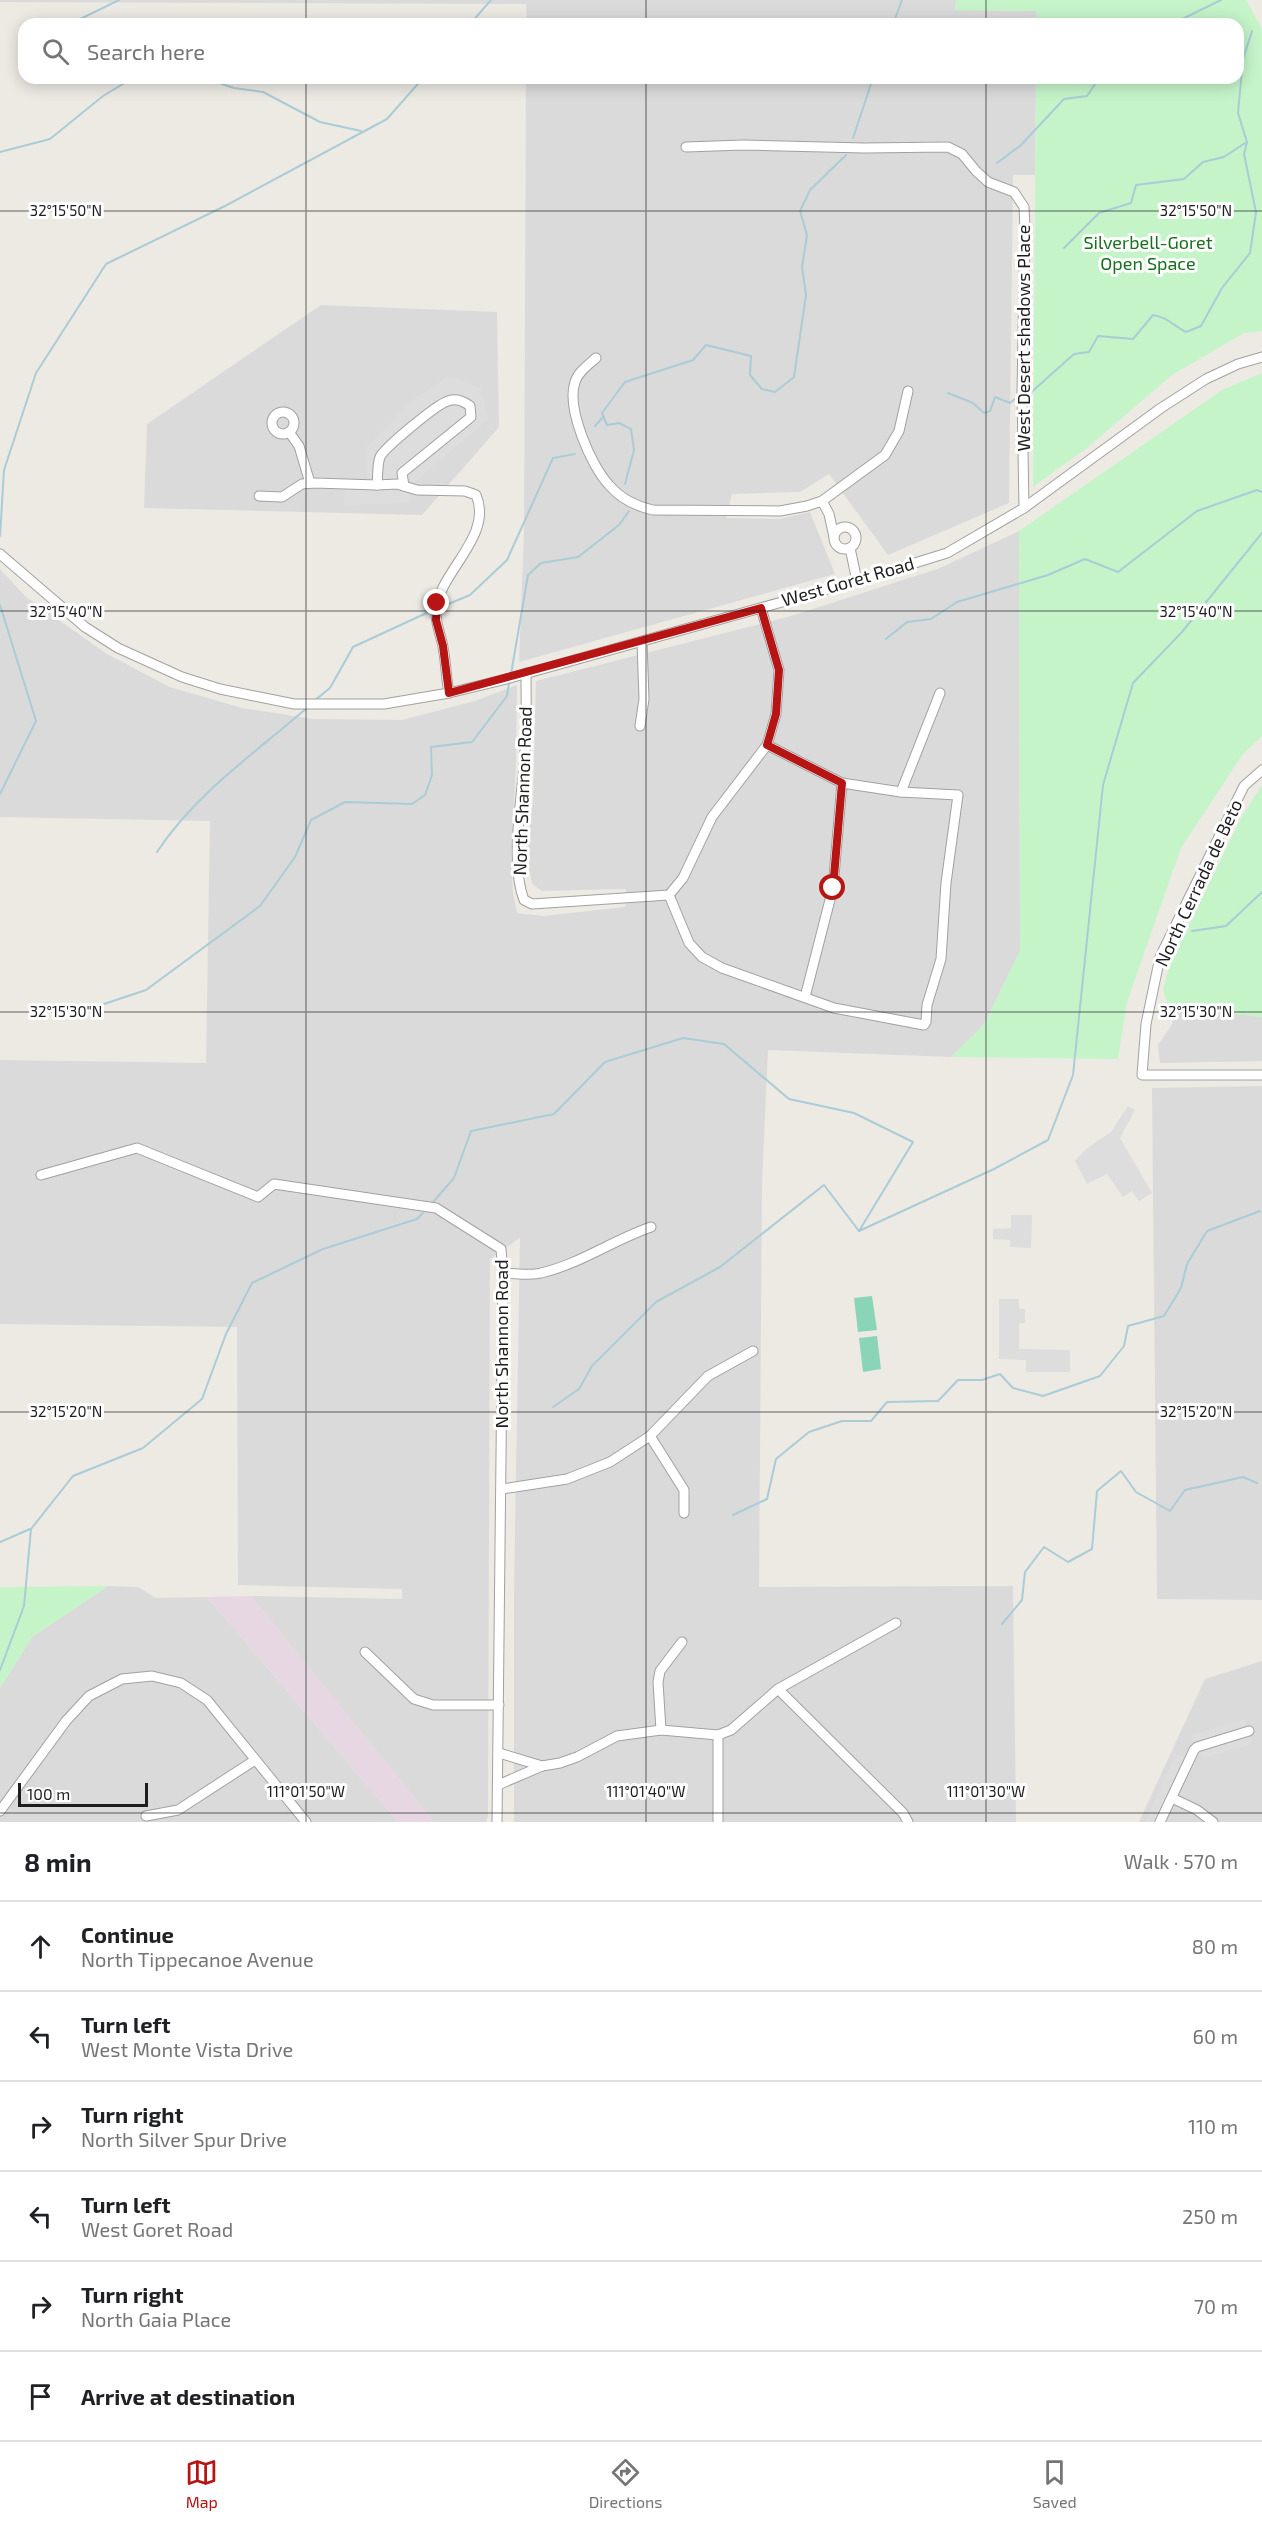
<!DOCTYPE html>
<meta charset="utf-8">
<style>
body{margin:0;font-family:"Exo 2",sans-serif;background:#f2f2f2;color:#202124}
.scale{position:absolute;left:18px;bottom:15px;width:130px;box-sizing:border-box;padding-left:6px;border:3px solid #1d1d1d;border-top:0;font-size:16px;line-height:21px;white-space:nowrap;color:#1d1d1d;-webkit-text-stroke:4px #fff;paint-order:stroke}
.stop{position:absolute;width:18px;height:18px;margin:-14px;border:4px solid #b71414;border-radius:50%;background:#fff}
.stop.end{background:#b71414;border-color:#fff;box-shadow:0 2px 6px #0008}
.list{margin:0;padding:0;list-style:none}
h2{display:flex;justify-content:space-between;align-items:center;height:78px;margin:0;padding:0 24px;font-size:26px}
h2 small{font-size:20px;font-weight:400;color:#757577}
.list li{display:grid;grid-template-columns:39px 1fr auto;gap:18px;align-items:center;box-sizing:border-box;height:90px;padding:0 24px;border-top:2px solid #e0e0e0}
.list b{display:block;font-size:22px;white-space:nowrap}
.list p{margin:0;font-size:20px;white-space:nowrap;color:#757577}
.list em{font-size:20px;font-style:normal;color:#757577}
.icon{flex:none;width:33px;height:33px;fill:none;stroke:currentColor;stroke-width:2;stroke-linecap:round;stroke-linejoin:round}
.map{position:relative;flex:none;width:1262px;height:1822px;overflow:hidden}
.search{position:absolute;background:#fff;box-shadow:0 3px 15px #0003;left:18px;right:18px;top:18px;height:66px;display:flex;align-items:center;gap:15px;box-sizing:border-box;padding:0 21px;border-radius:18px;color:#757577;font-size:22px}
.sheet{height:618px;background:#fff}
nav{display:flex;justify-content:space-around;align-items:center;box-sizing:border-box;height:84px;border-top:2px solid #e0e0e0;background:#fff;font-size:16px;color:#757577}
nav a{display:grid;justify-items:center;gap:3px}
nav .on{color:#b71414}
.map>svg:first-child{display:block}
.residential{fill:#dbdada}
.industrial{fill:#e6d7e3}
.park{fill:#c5f4c9}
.pitch{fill:#8ad5b8}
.parking{fill:#ddd}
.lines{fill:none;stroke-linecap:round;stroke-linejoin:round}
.stream{stroke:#a9ccd7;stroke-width:2}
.minor-casing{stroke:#a1a1a1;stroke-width:11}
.minor{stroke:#fff;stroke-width:9}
.route{stroke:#b71414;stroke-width:8}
.ticks{fill:none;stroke:#1d1d1d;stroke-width:1.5;stroke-opacity:0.45}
.labels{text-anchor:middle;stroke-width:6;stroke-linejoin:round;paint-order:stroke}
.park-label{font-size:18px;fill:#16701e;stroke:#fff}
.street-label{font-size:18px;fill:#1d1d1d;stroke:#fff}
.ticks-label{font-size:15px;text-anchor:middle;fill:#1d1d1d;stroke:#fff;stroke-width:6;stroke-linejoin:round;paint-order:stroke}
</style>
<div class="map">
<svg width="1262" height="1822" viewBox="0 0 1262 1822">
<rect width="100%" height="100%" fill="#edeae4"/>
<g class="residential">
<path d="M 0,0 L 957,0 L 955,10 L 1037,11 L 1037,24 L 527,24 L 526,4 L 0,2 Z"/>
<path d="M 526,78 L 1036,78 L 1035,175 L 1013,175 L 1009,503 L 888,555 L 829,474 L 800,492 L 732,494 L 726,518 L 779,519 L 810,512 L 835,574 L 519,662 L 524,532 Z"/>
<path d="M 321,305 L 497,312 L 499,427 L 422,515 L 144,508 L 147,424 Z"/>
<path d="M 1019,531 L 1020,952 L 983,1026 L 951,1057 L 768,1050 L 762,1185 L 759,1587 L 1013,1586 L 1016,1822 L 514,1822 L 514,1588 L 520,1238 L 490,1259 L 488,1816 L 486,1822 L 434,1822 L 251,1596 L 402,1599 L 402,1589 L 238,1585 L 237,1327 L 0,1324 L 0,1060 L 206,1063 L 210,821 L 0,817 L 0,569 L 26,597 L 107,654 L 170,687 L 242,708 L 313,719 L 402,720 L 475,701 L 517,685 L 516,765 L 511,856 L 513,894 L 517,913 L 543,916 L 625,907 L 626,889 L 542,891 L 532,884 L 526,850 L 533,802 L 536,681 L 791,616 L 940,568 Z"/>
<path d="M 1168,1006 L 1262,1017 L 1262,1061 L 1160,1063 L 1158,1045 L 1173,1023 Z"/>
<path d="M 1262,1086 L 1262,1600 L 1157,1599 L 1152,1088 Z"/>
<path d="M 108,1586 L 138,1587 L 156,1598 L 207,1597 L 398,1822 L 0,1822 L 0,1688 L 32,1637 Z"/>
<path d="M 1262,1661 L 1262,1822 L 1139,1822 L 1205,1679 Z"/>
</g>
<path class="industrial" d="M 251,1596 L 434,1822 L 398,1822 L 207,1597 Z"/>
<g class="park">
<path d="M 957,0 L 1246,0 L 1262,29 L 1262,331 L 1244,333 L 1172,375 L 1088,447 L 1033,487 L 1036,78 L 1238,78 L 1238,24 L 1037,24 L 1036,11 L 954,10 Z"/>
<path d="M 1262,373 L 1262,736 L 1242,755 L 1181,848 L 1127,1002 L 1118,1059 L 951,1057 L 983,1026 L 1020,951 L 1019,531 L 1222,390 Z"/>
<path d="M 1262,785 L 1262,1017 L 1168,1006 L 1163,989 L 1170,964 L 1240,820 Z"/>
<path d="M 108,1586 L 32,1637 L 0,1688 L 0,1587 Z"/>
</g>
<g class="pitch">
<path d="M 872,1296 L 877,1330 L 858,1332 L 854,1298 Z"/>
<path d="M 877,1336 L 881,1369 L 863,1372 L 859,1338 Z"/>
</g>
<g class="parking">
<path d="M 449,376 L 481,388 L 488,420 L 412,484 L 409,503 L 344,505 L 345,483 L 366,482 L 366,448 L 409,402 Z"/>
<path d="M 1128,1106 L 1135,1110 L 1120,1138 L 1152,1193 L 1139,1201 L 1132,1191 L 1123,1197 L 1107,1174 L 1087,1184 L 1075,1161 L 1086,1149 L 1111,1132 Z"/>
<path d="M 1011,1215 L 1032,1215 L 1031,1248 L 1010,1247 L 1010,1240 L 993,1239 L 993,1229 L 1011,1228 Z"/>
<path d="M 999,1299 L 1019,1299 L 1019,1309 L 1025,1309 L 1025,1323 L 1019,1323 L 1019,1349 L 1070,1350 L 1070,1372 L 1026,1372 L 1026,1360 L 999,1359 Z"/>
<path d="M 1245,1719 L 1252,1744 L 1203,1758 L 1202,1753 L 1196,1755 L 1191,1735 Z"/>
<path d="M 1176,1754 L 1184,1758 L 1155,1822 L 1145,1822 Z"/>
</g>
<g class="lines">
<g class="stream">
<path d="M 70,24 L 119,0"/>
<path d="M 470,24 L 491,0"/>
<path d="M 893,24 L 902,0"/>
<path d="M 1172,24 L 1221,0"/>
<path d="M 204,78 L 234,88 L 263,92 L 320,122 L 361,131"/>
<path d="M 853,138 L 873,78"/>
<path d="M 0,152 L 50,139 L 103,96 L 133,78"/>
<path d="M 997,163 L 1021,145 L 1064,99 L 1087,96 L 1099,78"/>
<path d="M 1064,248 L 1099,213 L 1131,203 L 1136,185 L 1184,179 L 1203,162 L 1224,157 L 1245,143"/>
<path d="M 948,393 L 973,403 L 984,413 L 990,411 L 995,397 L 1010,403 L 1015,399"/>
<path d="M 1027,396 L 1074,354 L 1089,352 L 1098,336 L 1133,339 L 1153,315 C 1169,318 1172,325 1186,332 L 1201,326 L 1222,288 L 1250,253 L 1256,212 L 1244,154 L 1247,142 L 1238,113 L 1243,59 L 1252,31"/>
<path d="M 595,426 L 603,417"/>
<path d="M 625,484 L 634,450 L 631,429 L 619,423 L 607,425 L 602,413 L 625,382 L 693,360 L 706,345 L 751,356 L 750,375 L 762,389 L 775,392 L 794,377 L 806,295 L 802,267 L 807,235 L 800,211 L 810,190 L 846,155"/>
<path d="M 0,536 L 4,470 L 36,373 L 106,264 L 225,206 L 387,119 L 423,78"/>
<path d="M 0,605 L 36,721 L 0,794"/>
<path d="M 439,608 L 470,595 L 507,560 L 553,458 L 575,454"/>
<path d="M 886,639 L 907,622 L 931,619 L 957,602 L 1048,575 L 1085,559 L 1118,572 L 1197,511 L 1257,490 L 1262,492"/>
<path d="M 511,674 L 528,575 L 541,563 L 578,557 L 619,525 L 629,511"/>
<path d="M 314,701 L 330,688 L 353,647 L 433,610"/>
<path d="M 157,852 C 196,793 255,753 308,707"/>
<path d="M 1192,931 L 1226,926 L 1262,892"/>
<path d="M 86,1010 L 146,990 L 260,906 L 295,857 L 311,820 L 345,802 L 412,804 L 425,795 L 432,775 L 431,747 L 472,742 L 507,696 L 509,683"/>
<path d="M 434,1201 L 454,1178 L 471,1131 L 554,1114 L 605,1062 L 683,1038 L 724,1044 L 789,1099 L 854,1113 L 913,1142 L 859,1231 L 994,1169 L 1048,1140 L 1073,1075 L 1103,785 L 1133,683 L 1182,632 L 1262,533"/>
<path d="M 553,1407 L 579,1389 L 592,1366 L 656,1302 L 720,1267 L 824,1185 L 859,1231"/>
<path d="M 733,1515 L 767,1499 L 776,1459 L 809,1432 L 842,1421 L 871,1421 L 887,1402 L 938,1401 L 958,1380 L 982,1380 L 1000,1374 L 1013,1388 L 1043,1396 L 1100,1376 L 1124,1346 L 1128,1326 L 1164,1316 L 1181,1288 L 1187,1264 L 1207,1231 L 1260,1211"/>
<path d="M 0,1542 L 30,1529"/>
<path d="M 1002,1624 L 1022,1600 L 1025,1572 L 1044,1547 L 1068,1562 L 1092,1549 L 1097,1491 L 1121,1471 L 1136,1492 L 1170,1511 L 1185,1490 L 1243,1477 L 1257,1483"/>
<path d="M 0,1670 L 24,1606 L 31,1529 L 73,1476 L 143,1448 L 202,1399 L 226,1334 L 252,1283 L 323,1249 L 417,1219 L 423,1213"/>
</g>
<defs>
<g id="minor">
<path d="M 686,147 L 743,145 L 864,148 L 948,147 L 962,154 L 976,171 L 988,182 L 1014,192 L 1024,207 L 1025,229 L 1022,392 L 1024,508"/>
<path d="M 596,358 C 588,365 578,372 575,382 C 566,408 591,466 609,485 C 621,499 635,506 653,510 L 780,511 L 807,506 L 822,501 L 885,455 L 899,431 L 908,391"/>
<circle cx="283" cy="423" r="11"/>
<path d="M 289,432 L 299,446 L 310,483"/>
<path d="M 377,485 C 378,477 377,465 380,457 C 384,448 437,404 448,401 C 457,398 463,401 470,406 L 471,417 L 402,473 L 404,486"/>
<path d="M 259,496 L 282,497 L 302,484 L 315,483 L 377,485 L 397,484 L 417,490 L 465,491 L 476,495 C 494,536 439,572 436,610 C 435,623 441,635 443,647 C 446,662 446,678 449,693"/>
<path d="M 822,501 L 829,514 L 834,537"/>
<circle cx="845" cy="538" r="11"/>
<path d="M 850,548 L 857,581"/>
<path d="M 0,554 L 85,627 L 118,648 L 182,677 L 220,689 L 294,704 L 384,704 L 449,693 L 510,678 L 857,581 L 947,553 L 1024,508 L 1161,408 L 1206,379 L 1238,364 L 1262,357"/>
<path d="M 526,673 C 526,699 527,726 525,752 C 523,794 509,861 524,900 L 532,904 L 669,895 L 683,878 L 712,817 L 767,745 L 776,714 L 779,670 L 761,608"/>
<path d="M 640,726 L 644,699 L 642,642"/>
<path d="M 1262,770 L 1244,786 L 1160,957 L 1146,1024 L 1142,1075 L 1262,1075"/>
<path d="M 901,792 L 940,693"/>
<path d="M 669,895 L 689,943 L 702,957 L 722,968 L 834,1008 L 924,1025 L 926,1022 L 927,1005 L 941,959 L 946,883 L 958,795 L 901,792 L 842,783 L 767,745"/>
<path d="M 805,997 L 833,888 L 842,783"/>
<path d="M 41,1175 L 137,1148 L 258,1197 L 274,1184 L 436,1208 L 501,1249 L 503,1273 L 497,1822"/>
<path d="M 503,1273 C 515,1273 530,1276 541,1273 C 580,1264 613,1240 651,1227"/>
<path d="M 650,1436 L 684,1490 L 684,1513"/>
<path d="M 502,1489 L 567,1479 L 610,1462 L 650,1436 L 708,1376 L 753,1351"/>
<path d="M 365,1652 L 414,1699 L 433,1705 L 499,1705"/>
<path d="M 778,1689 L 903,1813 L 908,1822"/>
<path d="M 661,1730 L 658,1682 L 660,1671 L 682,1642"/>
<path d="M 718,1735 L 718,1822"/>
<path d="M 499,1753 L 542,1766 L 560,1763 L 577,1757 L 617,1736 L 661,1730 L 718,1735 L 731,1730 L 778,1689 L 896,1623"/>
<path d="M 498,1785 L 542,1766"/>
<path d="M 1172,1798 L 1197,1810 L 1213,1822"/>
<path d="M 0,1811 L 66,1721 L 89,1696 L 122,1679 L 152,1676 L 181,1683 L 207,1700 L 306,1822"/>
<path d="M 146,1816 L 178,1810 L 255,1760"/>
<path d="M 1160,1822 L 1194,1750 L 1197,1747 L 1249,1731"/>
</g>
</defs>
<use href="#minor" class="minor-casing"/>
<use href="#minor" class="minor"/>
</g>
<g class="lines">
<path class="route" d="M 437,603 L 436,620 L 443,646 L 449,693 L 761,608 L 779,670 L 776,714 L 767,745 L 842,783 L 833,888"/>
</g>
<path class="ticks" d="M 306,0 L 306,24M 646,0 L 646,24M 986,0 L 986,24M 306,78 L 306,1822M 646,78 L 646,1822M 986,78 L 986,1822M 0,211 L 1262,211M 0,611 L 1262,611M 0,1012 L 1262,1012M 0,1412 L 1262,1412M 0,1813 L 1262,1813"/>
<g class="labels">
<g class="park-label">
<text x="1148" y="249">Silverbell-Goret<tspan x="1148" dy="21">Open Space</tspan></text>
</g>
<g class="street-label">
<text transform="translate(1024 338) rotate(-90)" y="6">West Desert shadows Place</text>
<text transform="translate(848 582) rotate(-16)" y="6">West Goret Road</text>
<text transform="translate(523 791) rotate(-88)" y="6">North Shannon Road</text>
<text transform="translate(1199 883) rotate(-65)" y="6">North Cerrada de Beto</text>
<text transform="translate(502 1344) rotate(-90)" y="6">North Shannon Road</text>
</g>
</g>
<g class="ticks-label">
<text x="66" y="216">32°15'50"N</text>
<text x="1196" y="216">32°15'50"N</text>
<text x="66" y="617">32°15'40"N</text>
<text x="1196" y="617">32°15'40"N</text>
<text x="66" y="1017">32°15'30"N</text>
<text x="1196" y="1017">32°15'30"N</text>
<text x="66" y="1417">32°15'20"N</text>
<text x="1196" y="1417">32°15'20"N</text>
<text x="306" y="1797">111°01'50"W</text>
<text x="646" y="1797">111°01'40"W</text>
<text x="986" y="1797">111°01'30"W</text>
</g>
</svg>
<div class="scale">100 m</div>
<div class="stop" style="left:833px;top:888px"></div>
<div class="stop end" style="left:437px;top:603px"></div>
<div class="search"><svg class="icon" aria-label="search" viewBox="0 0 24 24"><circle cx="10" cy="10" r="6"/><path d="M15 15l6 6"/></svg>Search here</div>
</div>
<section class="sheet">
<h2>8 min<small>Walk · 570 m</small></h2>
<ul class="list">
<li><svg class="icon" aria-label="ahead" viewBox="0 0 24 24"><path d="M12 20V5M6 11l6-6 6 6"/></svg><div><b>Continue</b><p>North Tippecanoe Avenue</p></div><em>80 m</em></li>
<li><svg class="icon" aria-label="left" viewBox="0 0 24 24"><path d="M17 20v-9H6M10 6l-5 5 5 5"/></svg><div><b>Turn left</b><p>West Monte Vista Drive</p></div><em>60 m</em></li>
<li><svg class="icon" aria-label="right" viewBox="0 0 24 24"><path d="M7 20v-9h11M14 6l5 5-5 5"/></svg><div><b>Turn right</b><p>North Silver Spur Drive</p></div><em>110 m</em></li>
<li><svg class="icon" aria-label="left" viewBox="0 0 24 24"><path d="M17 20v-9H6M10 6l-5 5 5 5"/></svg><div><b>Turn left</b><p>West Goret Road</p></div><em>250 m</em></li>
<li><svg class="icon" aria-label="right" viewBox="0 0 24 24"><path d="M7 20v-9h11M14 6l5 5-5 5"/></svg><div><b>Turn right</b><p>North Gaia Place</p></div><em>70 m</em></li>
<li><svg class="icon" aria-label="arrive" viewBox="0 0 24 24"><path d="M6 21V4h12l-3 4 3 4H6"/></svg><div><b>Arrive at destination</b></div></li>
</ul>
</section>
<nav>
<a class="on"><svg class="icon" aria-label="map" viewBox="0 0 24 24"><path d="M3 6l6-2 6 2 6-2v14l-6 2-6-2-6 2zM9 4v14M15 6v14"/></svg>Map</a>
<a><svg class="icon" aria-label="directions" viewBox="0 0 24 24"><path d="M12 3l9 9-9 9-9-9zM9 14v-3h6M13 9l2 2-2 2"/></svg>Directions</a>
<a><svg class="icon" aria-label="saved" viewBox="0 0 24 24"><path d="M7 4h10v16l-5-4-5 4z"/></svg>Saved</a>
</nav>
